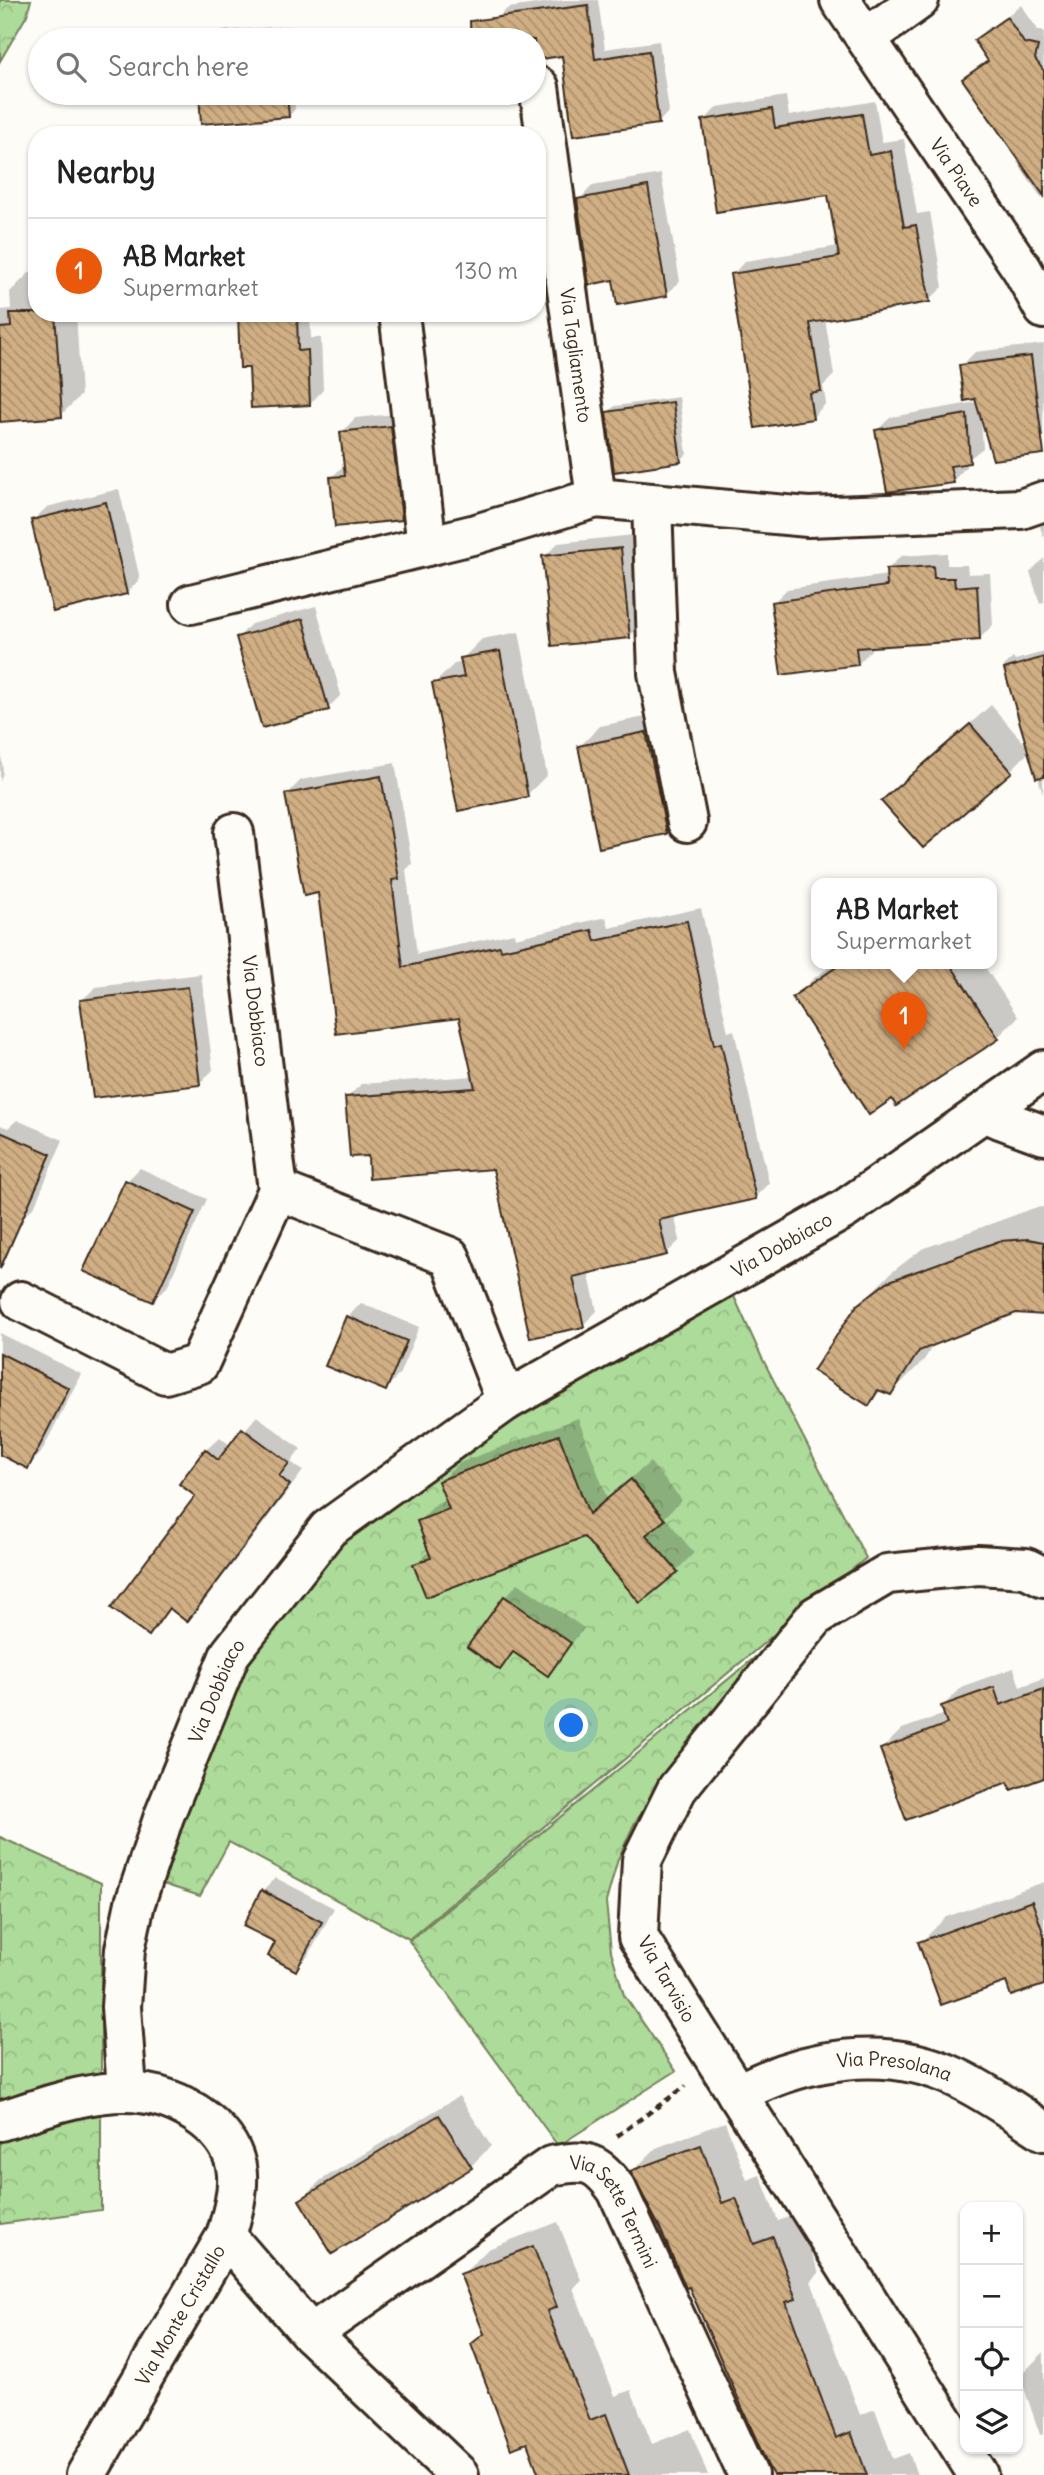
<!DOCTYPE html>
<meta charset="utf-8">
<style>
body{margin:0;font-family:Delius,sans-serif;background:#f6f6f6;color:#222}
.controls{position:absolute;right:21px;bottom:21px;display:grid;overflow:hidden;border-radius:14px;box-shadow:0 2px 5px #0004}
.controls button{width:63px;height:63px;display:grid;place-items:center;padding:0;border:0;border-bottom:2px solid #e0e0e0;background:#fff;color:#222;font:35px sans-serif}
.you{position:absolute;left:572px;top:1726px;width:24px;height:24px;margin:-18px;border:5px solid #fff;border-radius:50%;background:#1a73e8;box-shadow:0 0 0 10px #1a73e833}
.badge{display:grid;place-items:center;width:46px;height:46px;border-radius:50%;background:#ea580c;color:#fff;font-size:23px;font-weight:700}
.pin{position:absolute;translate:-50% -58px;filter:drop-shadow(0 2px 4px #0008)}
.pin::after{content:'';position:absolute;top:37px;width:24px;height:21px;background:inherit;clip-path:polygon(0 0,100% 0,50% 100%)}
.popup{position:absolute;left:811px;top:878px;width:186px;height:91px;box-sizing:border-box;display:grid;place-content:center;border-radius:14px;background:#fff;filter:drop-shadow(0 2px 5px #0005);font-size:23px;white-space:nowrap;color:#767676}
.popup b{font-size:26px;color:#222}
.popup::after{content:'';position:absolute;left:50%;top:100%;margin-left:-14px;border:14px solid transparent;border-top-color:#fff}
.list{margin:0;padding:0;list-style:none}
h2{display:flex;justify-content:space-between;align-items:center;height:91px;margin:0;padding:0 28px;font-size:30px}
h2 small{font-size:23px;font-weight:400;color:#767676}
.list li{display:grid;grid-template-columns:46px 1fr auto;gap:21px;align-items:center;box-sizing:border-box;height:105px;padding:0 28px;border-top:2px solid #e0e0e0}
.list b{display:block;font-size:26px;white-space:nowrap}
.list p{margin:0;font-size:23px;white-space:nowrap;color:#767676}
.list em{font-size:23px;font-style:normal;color:#767676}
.icon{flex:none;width:38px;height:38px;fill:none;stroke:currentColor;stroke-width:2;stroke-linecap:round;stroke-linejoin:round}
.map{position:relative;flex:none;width:1044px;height:2475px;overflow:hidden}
.search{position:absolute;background:#fff;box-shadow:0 2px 5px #0004;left:28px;top:28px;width:518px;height:77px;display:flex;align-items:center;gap:18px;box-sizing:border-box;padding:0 24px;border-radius:38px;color:#767676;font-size:26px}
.panel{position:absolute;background:#fff;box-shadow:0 2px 5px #0004;left:28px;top:126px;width:518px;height:196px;border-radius:28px}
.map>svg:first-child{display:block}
.forest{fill:url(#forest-crowns);stroke:#74825c;stroke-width:2}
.shadow{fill:#0003}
.building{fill:url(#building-back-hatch);stroke:#3b2a1e;stroke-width:2}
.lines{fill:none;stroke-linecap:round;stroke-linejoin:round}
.minor-casing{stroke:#3b2a1e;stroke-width:44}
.path{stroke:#3b2a1e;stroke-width:4.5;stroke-dasharray:7 5;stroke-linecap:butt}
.minor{stroke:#fdfcf7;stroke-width:38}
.labels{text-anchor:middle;stroke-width:7;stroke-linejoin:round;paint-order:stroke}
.street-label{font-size:19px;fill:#3b2a1e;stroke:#fdfcf7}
</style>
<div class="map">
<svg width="1044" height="2475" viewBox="0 0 1044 2475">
<defs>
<pattern id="forest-crowns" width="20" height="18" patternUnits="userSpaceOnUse" patternTransform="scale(1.75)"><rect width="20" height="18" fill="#addb9a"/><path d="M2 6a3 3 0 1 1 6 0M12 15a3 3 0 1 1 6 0" fill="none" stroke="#96bc84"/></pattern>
<pattern id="building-back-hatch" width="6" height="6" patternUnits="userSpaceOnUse" patternTransform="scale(1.75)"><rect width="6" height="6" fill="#d1af84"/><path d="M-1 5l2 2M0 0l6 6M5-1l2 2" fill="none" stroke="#ab8f6b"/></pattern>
</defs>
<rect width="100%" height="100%" fill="#fdfcf7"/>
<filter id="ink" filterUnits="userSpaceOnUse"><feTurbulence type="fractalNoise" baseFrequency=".0143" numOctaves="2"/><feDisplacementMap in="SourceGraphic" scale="14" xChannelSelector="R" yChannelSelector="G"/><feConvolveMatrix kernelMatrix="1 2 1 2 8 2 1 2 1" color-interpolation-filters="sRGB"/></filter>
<g filter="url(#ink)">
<g class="forest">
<path d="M 0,0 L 31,0 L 27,15 L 0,61 Z"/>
<path d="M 727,1281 L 762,1358 L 866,1558 L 409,1939 L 229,1842 L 200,1896 L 157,1882 L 215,1717 L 274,1624 L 335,1539 L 508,1404 Z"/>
<path d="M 781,1636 L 635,1822 L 618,1859 L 606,1902 L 611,1951 L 624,1995 L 676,2071 L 558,2146 L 409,1941 Z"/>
<path d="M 0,1837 L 101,1883 L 101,2210 L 0,2224 Z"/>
</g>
<g class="shadow">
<path d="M 564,0 L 598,0 L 605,49 L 659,41 L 669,111 L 659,122 L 564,55 L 534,58 L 534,40 L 500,40 L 497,18 L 508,8 Z"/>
<path d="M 1021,5 L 1038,30 L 1044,31 L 1042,199 L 1017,162 L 1020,159 L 964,79 L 989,58 L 976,40 Z"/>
<path d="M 289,26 L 290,40 L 196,40 L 203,32 Z"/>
<path d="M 200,93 L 294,93 L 295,109 L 289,116 L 203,123 Z"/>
<path d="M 786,96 L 789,116 L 875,101 L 882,142 L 904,139 L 917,214 L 930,212 L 943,287 L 929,300 L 825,318 L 834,375 L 823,386 L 826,403 L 813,417 L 732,275 L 745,261 L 839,246 L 830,193 L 704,121 L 717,107 Z"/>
<path d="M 661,174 L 680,281 L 666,295 L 614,278 L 579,200 L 592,186 Z"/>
<path d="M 37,271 L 37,313 L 76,313 L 81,395 L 61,415 L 0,420 L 0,310 L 11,309 L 10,292 L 30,272 Z"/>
<path d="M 240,313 L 310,313 L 311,338 L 321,338 L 323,390 L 310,404 L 250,367 Z"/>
<path d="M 1044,344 L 1043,452 L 981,419 L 983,448 L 965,462 L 966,467 L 953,481 L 877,430 L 891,417 L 977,402 L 961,366 L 975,352 Z"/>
<path d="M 679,397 L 687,454 L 680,461 L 608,412 L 615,406 Z"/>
<path d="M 404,413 L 415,504 L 401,518 L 331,478 L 345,464 L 342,432 L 355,418 Z"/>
<path d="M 119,489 L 140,579 L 127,593 L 33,520 L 47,507 Z"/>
<path d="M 1044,523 L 1044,538 L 1040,527 Z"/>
<path d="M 634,535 L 643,622 L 630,636 L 544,557 L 558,543 Z"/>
<path d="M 947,553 L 947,565 L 967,565 L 968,574 L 990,573 L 993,625 L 979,639 L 871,645 L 871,650 L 858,664 L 773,603 L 787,589 L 888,575 L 887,570 L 901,556 Z"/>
<path d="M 1044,558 L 1044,602 L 1040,604 L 1030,572 Z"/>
<path d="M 316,606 L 341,695 L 328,708 L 238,638 L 251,624 Z"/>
<path d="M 519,632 L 547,775 L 527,795 L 434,684 L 454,664 L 463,662 L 462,659 L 482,639 Z"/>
<path d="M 1044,652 L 1043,794 L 1030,751 L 1010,771 L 884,801 L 991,705 L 1030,750 L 1004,666 L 1013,658 L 1015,660 Z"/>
<path d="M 665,713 L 686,812 L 666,832 L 580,746 L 600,726 Z"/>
<path d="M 0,743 L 3,772 L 0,782 Z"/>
<path d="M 395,763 L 412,864 L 406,870 L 417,954 L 514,933 L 515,938 L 606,917 L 609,928 L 701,908 L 728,1032 L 734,1030 L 769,1183 L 755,1197 L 674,1215 L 680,1240 L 666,1254 L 588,1271 L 597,1311 L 583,1325 L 494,1167 L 370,1154 L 347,1098 L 361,1084 L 474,1076 L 461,1016 L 338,1032 L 319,891 L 287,794 L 301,780 Z"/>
<path d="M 834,964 L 983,964 L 1018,1017 L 998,1037 L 897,1103 L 794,997 L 814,978 Z"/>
<path d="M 201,974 L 213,1070 L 199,1084 L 82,1000 L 96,987 Z"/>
<path d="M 17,1120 L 63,1140 L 34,1207 L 0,1238 L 0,1125 L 8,1128 Z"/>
<path d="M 140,1168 L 207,1199 L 167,1287 L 153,1300 L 126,1182 Z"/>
<path d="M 1044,1207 L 1044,1313 L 1015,1311 L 935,1342 L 924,1360 L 891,1393 L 882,1390 L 868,1404 L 858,1306 L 892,1272 L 922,1249 L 1034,1208 Z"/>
<path d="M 361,1303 L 419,1327 L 399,1375 L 385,1389 L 348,1317 Z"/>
<path d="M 0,1333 L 81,1374 L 41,1453 L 28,1467 L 0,1453 Z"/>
<path d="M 257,1416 L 301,1449 L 291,1462 L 303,1471 L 201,1606 L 187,1620 L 171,1608 L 149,1633 L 197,1496 L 206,1450 L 220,1437 L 231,1446 Z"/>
<path d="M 578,1418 L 607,1498 L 650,1462 L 682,1500 L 665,1517 L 694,1553 L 676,1571 L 584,1535 L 416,1565 L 430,1550 L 419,1521 L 437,1503 L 447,1499 L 441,1481 L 459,1463 Z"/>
<path d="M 518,1583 L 584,1628 L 548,1674 L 515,1651 L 499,1667 L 505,1597 Z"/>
<path d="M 1014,1668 L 1020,1687 L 1044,1678 L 1044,1776 L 1009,1780 L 882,1749 L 902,1729 L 945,1714 L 943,1706 L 963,1686 Z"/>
<path d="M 276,1878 L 334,1908 L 309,1955 L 296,1969 L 278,1941 L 262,1892 Z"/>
<path d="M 1044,1882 L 1044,1983 L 1007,1980 L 920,1943 L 946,1917 Z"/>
<path d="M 459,2096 L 491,2146 L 471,2166 L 301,2200 L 321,2180 Z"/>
<path d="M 725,2122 L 747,2180 L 760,2175 L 778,2221 L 797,2214 L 819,2273 L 811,2281 L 860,2415 L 875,2409 L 893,2459 L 909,2453 L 917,2475 L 775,2475 L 705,2324 L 690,2285 L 632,2172 L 656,2148 Z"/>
<path d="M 558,2222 L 581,2280 L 573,2288 L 615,2396 L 631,2390 L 652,2444 L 690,2429 L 708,2475 L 541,2475 L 528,2441 L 473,2344 L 485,2332 L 462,2275 L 488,2249 Z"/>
<path d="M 1044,2352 L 1044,2434 L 1040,2435 L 1020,2376 Z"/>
</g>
<g class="building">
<path d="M 588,5 L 595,59 L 649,51 L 659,124 L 573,136 L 562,56 L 534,60 L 534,40 L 471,40 L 470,21 Z"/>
<path d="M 1007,17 L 1024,43 L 1038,46 L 1035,59 L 1044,71 L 1044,196 L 962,79 L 988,61 L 974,40 Z"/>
<path d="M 283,31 L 283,40 L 194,40 L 194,38 Z"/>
<path d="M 199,93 L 287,93 L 289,117 L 201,124 Z"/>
<path d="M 772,109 L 775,128 L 862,114 L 869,155 L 891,151 L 904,227 L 916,225 L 930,302 L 810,323 L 821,391 L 809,393 L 813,419 L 755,428 L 730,274 L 839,257 L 828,195 L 716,212 L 702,120 Z"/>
<path d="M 648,186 L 667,296 L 617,305 L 613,280 L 589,285 L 577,199 Z"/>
<path d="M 10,313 L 55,313 L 62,417 L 0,422 L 0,328 L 11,327 Z"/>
<path d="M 238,313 L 297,313 L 298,351 L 308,350 L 310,405 L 251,408 L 249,368 L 240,368 Z"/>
<path d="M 1031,356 L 1044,454 L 993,460 L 975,399 L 964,401 L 959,365 Z"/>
<path d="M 673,402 L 681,462 L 614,472 L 606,412 Z"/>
<path d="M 967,414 L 970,463 L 950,466 L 954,483 L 887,492 L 875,430 Z"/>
<path d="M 391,426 L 402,520 L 335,527 L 330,477 L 345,476 L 340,432 Z"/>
<path d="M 106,502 L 127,594 L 53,612 L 31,520 Z"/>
<path d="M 621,548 L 630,638 L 552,646 L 542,556 Z"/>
<path d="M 933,566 L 934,578 L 954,578 L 955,587 L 977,585 L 980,640 L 856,648 L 858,665 L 781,675 L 771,602 L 887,586 L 886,569 Z"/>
<path d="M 303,619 L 329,710 L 262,728 L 236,637 Z"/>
<path d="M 500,651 L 528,797 L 458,811 L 432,683 L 464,677 L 460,658 Z"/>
<path d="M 1044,657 L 1044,777 L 1036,778 L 1004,669 Z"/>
<path d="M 970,724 L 1012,772 L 923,848 L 881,801 Z"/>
<path d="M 646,732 L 667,834 L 599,848 L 578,746 Z"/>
<path d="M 381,776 L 399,879 L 392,880 L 403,967 L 500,946 L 501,950 L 592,930 L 595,941 L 687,921 L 714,1045 L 721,1043 L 756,1199 L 659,1220 L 667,1255 L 573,1277 L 584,1327 L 530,1338 L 493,1169 L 369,1179 L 368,1156 L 350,1157 L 345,1097 L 475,1088 L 459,1018 L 336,1034 L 318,893 L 304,896 L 285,794 Z"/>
<path d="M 841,964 L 950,964 L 999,1039 L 896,1106 L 892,1099 L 869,1115 L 792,997 Z"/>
<path d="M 188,987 L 200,1085 L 93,1098 L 80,1000 Z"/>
<path d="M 0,1132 L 51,1154 L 0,1269 Z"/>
<path d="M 125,1180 L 195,1212 L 153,1302 L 83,1271 Z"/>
<path d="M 1028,1239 L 1044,1242 L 1044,1315 L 1016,1313 L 919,1351 L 891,1395 L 878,1390 L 869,1406 L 813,1371 L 857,1305 L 887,1282 L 999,1241 Z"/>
<path d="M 346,1316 L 407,1341 L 386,1391 L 325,1366 Z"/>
<path d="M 0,1353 L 69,1388 L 28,1469 L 0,1455 Z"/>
<path d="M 242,1428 L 289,1463 L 279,1476 L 290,1485 L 187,1622 L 169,1608 L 149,1636 L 111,1608 L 195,1496 L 179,1484 L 205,1449 L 218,1460 Z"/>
<path d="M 559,1435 L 589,1514 L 631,1479 L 665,1520 L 646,1535 L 678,1572 L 640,1603 L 584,1537 L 426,1597 L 413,1564 L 431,1558 L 417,1521 L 449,1509 L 438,1481 Z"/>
<path d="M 504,1596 L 571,1643 L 548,1676 L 513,1652 L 500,1670 L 467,1647 Z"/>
<path d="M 994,1687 L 1000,1705 L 1044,1689 L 1044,1778 L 1011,1790 L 1008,1782 L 906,1820 L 880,1749 L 947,1724 L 941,1706 Z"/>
<path d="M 261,1890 L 322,1922 L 296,1971 L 268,1956 L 275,1942 L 243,1926 Z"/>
<path d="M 1032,1901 L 1044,1935 L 1044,1985 L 1011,1996 L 1006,1982 L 941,2005 L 918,1942 Z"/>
<path d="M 439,2115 L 472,2168 L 332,2254 L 299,2200 Z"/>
<path d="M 701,2145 L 722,2203 L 736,2198 L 754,2244 L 773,2237 L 796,2299 L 786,2302 L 836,2438 L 851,2432 L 867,2475 L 773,2475 L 767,2464 L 689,2287 L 686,2288 L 659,2226 L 630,2171 Z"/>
<path d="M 533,2246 L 557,2307 L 547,2311 L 590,2420 L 606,2414 L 629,2475 L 539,2475 L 527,2443 L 511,2449 L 471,2344 L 484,2334 L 460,2274 Z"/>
</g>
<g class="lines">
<defs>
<g id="minor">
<path id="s1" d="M 840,0 L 1022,269 L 1044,309"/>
<path d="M 866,38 L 919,0"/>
<path id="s2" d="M 539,87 L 596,498"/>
<path d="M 399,313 L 427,546"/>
<path d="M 652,504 L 658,673 L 687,822"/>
<path d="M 191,604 L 476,534 L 596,498 L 808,517 L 1021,509 L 1044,501"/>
<path d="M 984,1113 L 1044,1135"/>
<path d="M 278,1190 L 450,1257 L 506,1401"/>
<path d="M 21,1301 L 165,1374 L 199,1364 L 278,1190 L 234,833"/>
<path id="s3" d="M 127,2090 L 121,2007 L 125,1949 L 135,1903 L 164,1816 L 230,1654 L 328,1529 L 506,1401 L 845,1209 L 1044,1070"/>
<path id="s4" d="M 737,2094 C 804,2058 886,2044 957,2078 C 987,2092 1016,2113 1044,2131"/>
<path d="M 0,2121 C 70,2099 140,2069 205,2120 C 248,2154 240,2188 226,2236 L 86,2475"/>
<path d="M 226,2236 L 311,2334 L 459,2475"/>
<path id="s5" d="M 311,2334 L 551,2166 C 586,2159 596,2161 617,2190 L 748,2475"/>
<path d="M 978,2475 L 638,1937 L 642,1860 L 677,1789 L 816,1616 L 887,1574 L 978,1565 L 1026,1568 L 1044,1577"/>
</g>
</defs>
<use href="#minor" class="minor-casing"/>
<path class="path" d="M 617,2136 L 686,2086"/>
<use href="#minor" class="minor"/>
</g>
</g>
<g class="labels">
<g class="street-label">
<text dy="7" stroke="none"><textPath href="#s1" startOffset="208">Via Piave</textPath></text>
<text dy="7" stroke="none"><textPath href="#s2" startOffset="271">Via Tagliamento</textPath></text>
<text transform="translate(256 1011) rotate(83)" y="7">Via Dobbiaco</text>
<text dy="7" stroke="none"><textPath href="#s3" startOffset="1150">Via Dobbiaco</textPath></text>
<text dy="7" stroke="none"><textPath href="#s3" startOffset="416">Via Dobbiaco</textPath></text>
<text transform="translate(667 1979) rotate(60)" y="7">Via Tarvisio</text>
<text dy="7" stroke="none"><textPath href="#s4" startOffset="164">Via Presolana</textPath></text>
<text dy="7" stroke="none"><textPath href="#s5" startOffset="383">Via Sette Termini</textPath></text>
<text transform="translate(180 2315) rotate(-60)" y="7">Via Monte Cristallo</text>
</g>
</g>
</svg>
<div class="controls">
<button>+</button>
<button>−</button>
<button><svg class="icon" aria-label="locate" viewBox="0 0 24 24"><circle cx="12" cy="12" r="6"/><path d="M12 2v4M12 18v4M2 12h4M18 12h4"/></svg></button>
<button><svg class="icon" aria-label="layers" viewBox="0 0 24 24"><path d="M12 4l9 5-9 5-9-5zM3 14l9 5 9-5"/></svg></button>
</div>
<div class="you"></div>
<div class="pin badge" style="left:904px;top:1050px">1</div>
<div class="popup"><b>AB Market</b>Supermarket</div>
<div class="search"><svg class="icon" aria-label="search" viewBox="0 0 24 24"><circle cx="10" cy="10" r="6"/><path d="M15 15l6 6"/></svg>Search here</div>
<section class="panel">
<h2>Nearby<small></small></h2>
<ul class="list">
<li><span class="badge">1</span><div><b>AB Market</b><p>Supermarket</p></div><em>130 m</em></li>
</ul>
</section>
</div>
